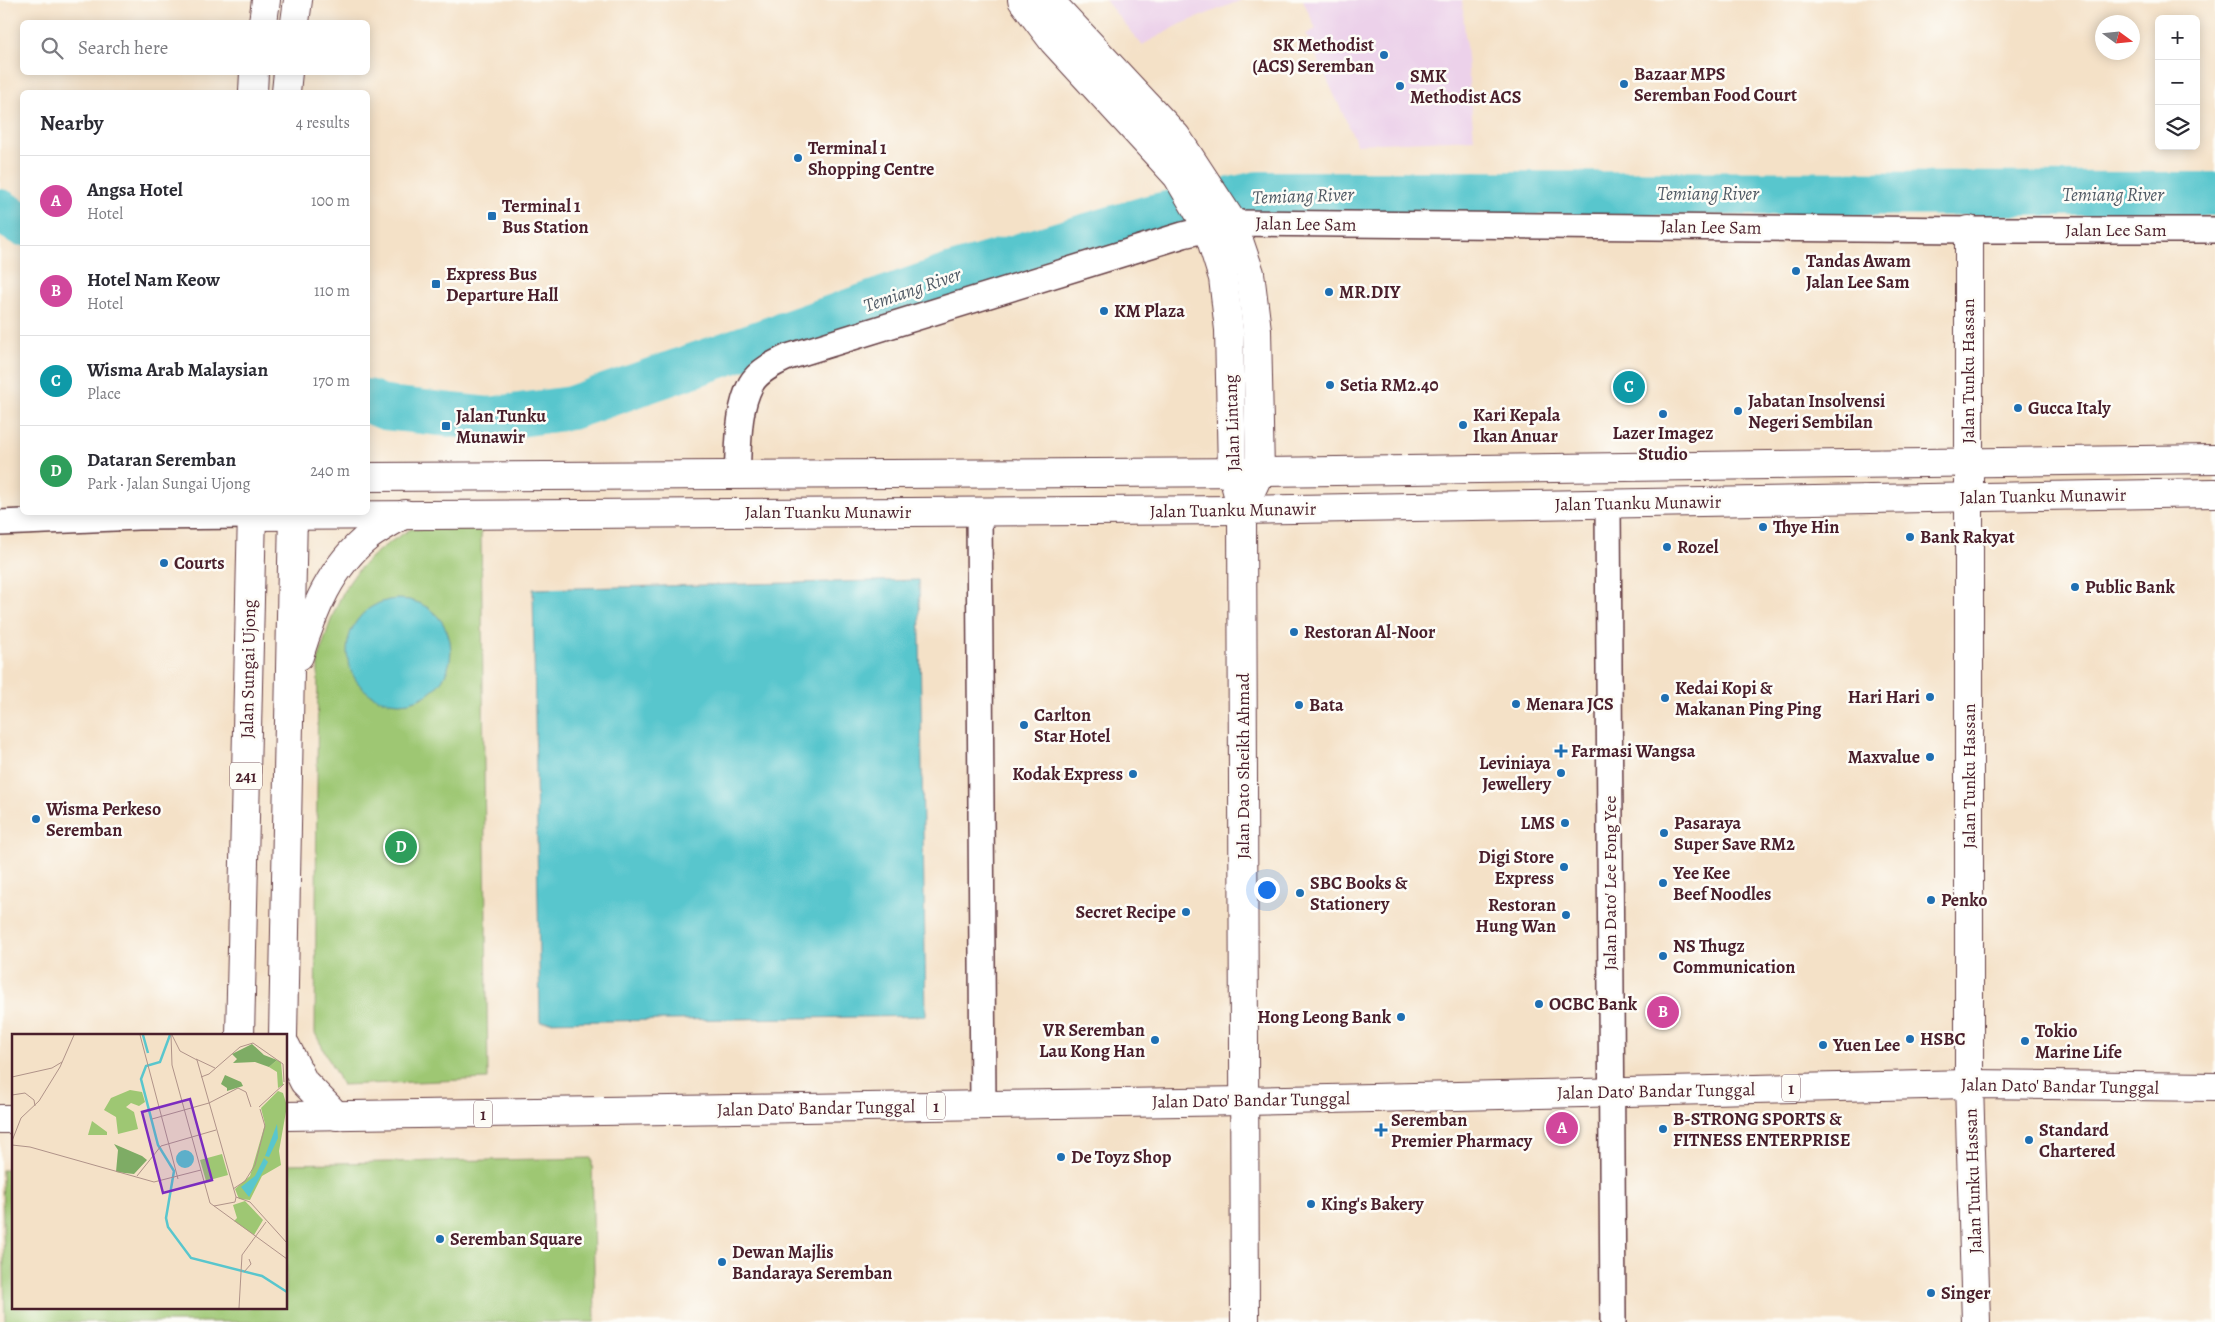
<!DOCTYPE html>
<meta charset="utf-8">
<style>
body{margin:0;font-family:Alegreya,serif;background:#f2f2f3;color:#2b2b33}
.controls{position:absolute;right:15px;top:15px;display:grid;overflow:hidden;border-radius:8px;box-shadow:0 2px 12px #0003}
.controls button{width:45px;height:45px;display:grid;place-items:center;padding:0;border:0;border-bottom:1px solid #e1e1e2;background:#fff;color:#2b2b33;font:25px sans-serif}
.compass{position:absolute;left:2095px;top:15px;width:45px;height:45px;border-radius:50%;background:#fff;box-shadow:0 2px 12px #0003;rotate:105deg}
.you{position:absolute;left:1266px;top:889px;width:18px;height:18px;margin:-12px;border:4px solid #fff;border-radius:50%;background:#1a73e8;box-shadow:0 0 0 8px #1a73e833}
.badge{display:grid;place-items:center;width:32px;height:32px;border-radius:50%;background:#7c3aed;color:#fff;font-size:16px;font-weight:700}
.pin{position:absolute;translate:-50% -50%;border:2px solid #fff;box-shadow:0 1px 5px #0006}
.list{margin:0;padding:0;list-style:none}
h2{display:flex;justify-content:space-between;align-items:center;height:65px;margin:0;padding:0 20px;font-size:21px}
h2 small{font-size:16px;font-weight:400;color:#7c7c81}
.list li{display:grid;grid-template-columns:32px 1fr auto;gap:15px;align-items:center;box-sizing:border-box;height:90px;padding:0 20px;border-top:1px solid #e1e1e2}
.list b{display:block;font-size:19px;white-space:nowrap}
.list p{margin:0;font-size:16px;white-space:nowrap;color:#7c7c81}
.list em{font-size:16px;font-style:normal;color:#7c7c81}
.icon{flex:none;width:28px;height:28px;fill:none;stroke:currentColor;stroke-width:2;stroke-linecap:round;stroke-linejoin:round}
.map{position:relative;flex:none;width:2215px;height:1322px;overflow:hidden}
.search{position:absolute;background:#fff;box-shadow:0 2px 12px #0003;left:20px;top:20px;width:350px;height:55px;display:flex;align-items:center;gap:12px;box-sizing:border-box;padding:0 18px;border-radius:8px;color:#7c7c81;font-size:19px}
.panel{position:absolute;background:#fff;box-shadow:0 2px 12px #0003;left:20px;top:90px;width:350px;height:425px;border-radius:8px}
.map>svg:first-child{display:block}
.built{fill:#ecd1ea}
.green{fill:#9ec773;stroke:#74734f}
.water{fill:#59c6cd;stroke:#52727c}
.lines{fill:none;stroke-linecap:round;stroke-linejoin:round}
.river{stroke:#59c6cd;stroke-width:44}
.minor-casing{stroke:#643c42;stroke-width:28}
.major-casing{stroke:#643c42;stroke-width:30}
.highway-casing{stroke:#643c42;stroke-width:30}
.minor{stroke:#fff;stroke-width:25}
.major{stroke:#fff;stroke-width:28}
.highway{stroke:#fff;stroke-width:28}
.poi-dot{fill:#1f6fb2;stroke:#fdfcf7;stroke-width:2}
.labels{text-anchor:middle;stroke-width:5;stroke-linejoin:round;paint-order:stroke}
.shield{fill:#fdfcf7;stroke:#806168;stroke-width:1}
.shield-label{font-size:16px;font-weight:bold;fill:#4a1f2b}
.poi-label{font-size:18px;font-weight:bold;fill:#4a1f2b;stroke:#fdfcf7;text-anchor:start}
.street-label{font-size:18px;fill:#4a1f2b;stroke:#fdfcf7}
.water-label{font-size:19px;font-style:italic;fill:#4f5964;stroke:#fdfcf7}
.inset-river{fill:none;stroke:#59c6cd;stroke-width:2.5}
.inset-road{fill:none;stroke:#b09389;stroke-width:1}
.view{fill:#7b2cbf;fill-opacity:0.15;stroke:#7b2cbf;stroke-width:2.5}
.inset-edge{fill:none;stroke:#4a1f2b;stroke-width:2.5}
</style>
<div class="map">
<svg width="2215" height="1322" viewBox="0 0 2215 1322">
<rect width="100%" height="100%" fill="#fdfcf7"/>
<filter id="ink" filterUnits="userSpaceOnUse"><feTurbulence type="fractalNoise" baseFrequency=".02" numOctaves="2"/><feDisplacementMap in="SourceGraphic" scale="10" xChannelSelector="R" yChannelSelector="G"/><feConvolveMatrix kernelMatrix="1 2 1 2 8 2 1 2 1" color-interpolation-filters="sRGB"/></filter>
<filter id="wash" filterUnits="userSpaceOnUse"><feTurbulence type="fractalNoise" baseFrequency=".0096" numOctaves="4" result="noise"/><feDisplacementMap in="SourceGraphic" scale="20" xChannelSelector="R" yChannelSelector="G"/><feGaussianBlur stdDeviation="1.12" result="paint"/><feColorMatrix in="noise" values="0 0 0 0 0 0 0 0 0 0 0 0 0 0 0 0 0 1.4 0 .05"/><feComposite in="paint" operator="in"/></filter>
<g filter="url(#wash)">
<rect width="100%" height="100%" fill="#f4e1c7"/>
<g class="built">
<path d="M 1105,0 L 1242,0 L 1181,24 L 1142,45 Z"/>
<path d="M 1303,0 L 1462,0 L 1474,139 L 1357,144 L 1306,34 L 1316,29 Z"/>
</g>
<g class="green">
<path d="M 411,529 L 481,529 L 488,1079 L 342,1085 L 315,1033 L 318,661 C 327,631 336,598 356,573 C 370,555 392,540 411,529 Z"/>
<path d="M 592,1158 L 595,1322 L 5,1322 L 2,1170 L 14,1170 L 14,1308 L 286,1308 L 286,1164 Z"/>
</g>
<g class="water">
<path d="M 919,580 L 926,1016 L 540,1022 L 533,589 Z"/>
<circle cx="399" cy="651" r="52"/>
</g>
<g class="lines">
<g class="river">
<path d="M 0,211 L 22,224"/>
<path d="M 368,401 L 385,408 L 489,419 L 571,408 L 952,275 L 1149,217 L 1258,193 L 2215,194"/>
</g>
</g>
</g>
<g filter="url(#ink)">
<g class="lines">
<defs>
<g id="minor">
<path d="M 737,475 C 739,446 737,410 751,384 C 758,371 775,363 788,357 L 1183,235 L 1233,223 L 1969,230 L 2215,230"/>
<path d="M 1608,504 L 1613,1322"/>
<path d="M 979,511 L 983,1105"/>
<path d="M 0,523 L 138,517 L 252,516"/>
</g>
<g id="major">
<path d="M 1022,0 L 1053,41 L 1177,176 L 1207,227 L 1223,278 L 1229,330 L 1232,472 L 1242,510 L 1245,1322"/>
<path d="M 1049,0 L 1176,136 L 1233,223 L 1250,273 L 1257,330 L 1260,472 L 1252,489"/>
<path d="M 1969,230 L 1969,1084 L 1976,1322"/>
<path d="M 368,477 L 1260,472 L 2215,459"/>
<path d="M 252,516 L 1242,510 L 2215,493"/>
</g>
<g id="highway">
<path d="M 263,22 L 266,0"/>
<path d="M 295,22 L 298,0"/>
<path d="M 253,92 L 254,72"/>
<path d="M 286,92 L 288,72"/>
<path d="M 299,656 C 313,611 331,566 369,536 C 380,528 393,521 405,514"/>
<path d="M 240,1036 L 252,512"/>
<path d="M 283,1036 L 293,512"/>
<path d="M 286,1046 L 304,1082 L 337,1116"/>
<path d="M 286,1116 L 1244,1101 L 1969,1084 L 2215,1087"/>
<path d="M 0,1119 L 14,1119"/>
</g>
</defs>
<use href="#minor" class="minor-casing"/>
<use href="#major" class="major-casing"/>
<use href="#highway" class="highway-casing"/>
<use href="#minor" class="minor"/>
<use href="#major" class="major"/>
<use href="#highway" class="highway"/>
</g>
</g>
<g class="poi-dot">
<circle cx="1384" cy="55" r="5"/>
<circle cx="1624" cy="84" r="5"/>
<circle cx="1400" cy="86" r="5"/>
<circle cx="798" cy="158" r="5"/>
<rect x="487" y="211" width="10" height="10" rx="2.5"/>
<circle cx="1796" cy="271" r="5"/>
<rect x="431" y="279" width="10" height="10" rx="2.5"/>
<circle cx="1329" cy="292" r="5"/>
<circle cx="1104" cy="311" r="5"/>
<circle cx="1330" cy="385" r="5"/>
<circle cx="2018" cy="408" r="5"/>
<circle cx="1738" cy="411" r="5"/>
<circle cx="1663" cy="414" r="5"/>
<circle cx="1463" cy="425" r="5"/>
<rect x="441" y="421" width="10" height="10" rx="2.5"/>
<circle cx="1763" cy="527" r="5"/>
<circle cx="1910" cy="537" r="5"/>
<circle cx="1667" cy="547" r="5"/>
<circle cx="164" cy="563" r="5"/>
<circle cx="2075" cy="587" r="5"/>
<circle cx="1294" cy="632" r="5"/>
<circle cx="1930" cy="697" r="5"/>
<circle cx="1665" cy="698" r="5"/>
<circle cx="1516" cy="704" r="5"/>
<circle cx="1299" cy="705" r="5"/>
<circle cx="1024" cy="725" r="5"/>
<path d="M1558.5 743.5h5v5h5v5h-5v5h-5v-5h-5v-5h5z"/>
<circle cx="1930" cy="757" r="5"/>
<circle cx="1561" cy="773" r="5"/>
<circle cx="1133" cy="774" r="5"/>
<circle cx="36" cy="819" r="5"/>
<circle cx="1565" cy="823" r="5"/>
<circle cx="1664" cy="833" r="5"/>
<circle cx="1564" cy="867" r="5"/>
<circle cx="1663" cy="883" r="5"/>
<circle cx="1300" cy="893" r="5"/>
<circle cx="1931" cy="900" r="5"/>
<circle cx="1186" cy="912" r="5"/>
<circle cx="1566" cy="915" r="5"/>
<circle cx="1663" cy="956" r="5"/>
<circle cx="1539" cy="1004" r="5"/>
<circle cx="1401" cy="1017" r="5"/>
<circle cx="1910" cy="1039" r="5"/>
<circle cx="1155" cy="1040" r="5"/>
<circle cx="2025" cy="1041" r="5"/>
<circle cx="1823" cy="1045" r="5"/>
<circle cx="1663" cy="1129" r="5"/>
<path d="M1378.5 1122.5h5v5h5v5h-5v5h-5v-5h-5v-5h5z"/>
<circle cx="2029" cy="1140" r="5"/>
<circle cx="1061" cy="1157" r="5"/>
<circle cx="1311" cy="1204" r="5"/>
<circle cx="440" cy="1239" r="5"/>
<circle cx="722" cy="1262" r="5"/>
<circle cx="1931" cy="1293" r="5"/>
</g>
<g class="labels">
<g class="shield">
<rect x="230" y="762.5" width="32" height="27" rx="4"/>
<rect x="1782" y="1074.5" width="18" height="27" rx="4"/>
<rect x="927" y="1092.5" width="18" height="27" rx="4"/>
<rect x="474" y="1100.5" width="18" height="27" rx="4"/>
</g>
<g class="shield-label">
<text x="246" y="782">241</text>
<text x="1791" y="1094">1</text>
<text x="936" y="1112">1</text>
<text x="483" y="1120">1</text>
</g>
<g class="poi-label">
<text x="1374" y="51" text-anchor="end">SK Methodist<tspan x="1374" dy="21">(ACS) Seremban</tspan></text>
<text x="1634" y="80">Bazaar MPS<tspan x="1634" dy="21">Seremban Food Court</tspan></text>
<text x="1410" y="82">SMK<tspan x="1410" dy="21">Methodist ACS</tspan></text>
<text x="808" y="154">Terminal 1<tspan x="808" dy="21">Shopping Centre</tspan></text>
<text x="502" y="212">Terminal 1<tspan x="502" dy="21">Bus Station</tspan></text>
<text x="1806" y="267">Tandas Awam<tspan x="1806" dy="21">Jalan Lee Sam</tspan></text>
<text x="446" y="280">Express Bus<tspan x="446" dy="21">Departure Hall</tspan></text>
<text x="1339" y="298">MR.DIY</text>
<text x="1114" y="317">KM Plaza</text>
<text x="1340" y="391">Setia RM2.40</text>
<text x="1748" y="407">Jabatan Insolvensi<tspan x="1748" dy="21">Negeri Sembilan</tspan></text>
<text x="2028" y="414">Gucca Italy</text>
<text x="1473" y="421">Kari Kepala<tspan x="1473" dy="21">Ikan Anuar</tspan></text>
<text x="456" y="422">Jalan Tunku<tspan x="456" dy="21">Munawir</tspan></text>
<text x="1663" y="439" text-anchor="middle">Lazer Imagez<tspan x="1663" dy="21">Studio</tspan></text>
<text x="1773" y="533">Thye Hin</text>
<text x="1920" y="543">Bank Rakyat</text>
<text x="1677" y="553">Rozel</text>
<text x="174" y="569">Courts</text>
<text x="2085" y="593">Public Bank</text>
<text x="1304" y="638">Restoran Al-Noor</text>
<text x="1675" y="694">Kedai Kopi &amp;<tspan x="1675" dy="21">Makanan Ping Ping</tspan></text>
<text x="1920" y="703" text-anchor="end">Hari Hari</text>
<text x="1526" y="710">Menara JCS</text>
<text x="1309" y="711">Bata</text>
<text x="1034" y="721">Carlton<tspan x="1034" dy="21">Star Hotel</tspan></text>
<text x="1571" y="757">Farmasi Wangsa</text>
<text x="1920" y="763" text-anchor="end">Maxvalue</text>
<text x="1551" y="769" text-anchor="end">Leviniaya<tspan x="1551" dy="21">Jewellery</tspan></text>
<text x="1123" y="780" text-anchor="end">Kodak Express</text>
<text x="46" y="815">Wisma Perkeso<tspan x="46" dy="21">Seremban</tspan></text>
<text x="1555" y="829" text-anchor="end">LMS</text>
<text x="1674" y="829">Pasaraya<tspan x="1674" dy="21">Super Save RM2</tspan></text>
<text x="1554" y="863" text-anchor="end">Digi Store<tspan x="1554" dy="21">Express</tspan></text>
<text x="1673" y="879">Yee Kee<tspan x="1673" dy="21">Beef Noodles</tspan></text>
<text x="1310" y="889">SBC Books &amp;<tspan x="1310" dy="21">Stationery</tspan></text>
<text x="1941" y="906">Penko</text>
<text x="1556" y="911" text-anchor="end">Restoran<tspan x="1556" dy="21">Hung Wan</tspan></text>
<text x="1176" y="918" text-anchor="end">Secret Recipe</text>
<text x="1673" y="952">NS Thugz<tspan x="1673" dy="21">Communication</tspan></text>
<text x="1549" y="1010">OCBC Bank</text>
<text x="1391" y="1023" text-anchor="end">Hong Leong Bank</text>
<text x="1145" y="1036" text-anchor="end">VR Seremban<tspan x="1145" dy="21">Lau Kong Han</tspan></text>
<text x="2035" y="1037">Tokio<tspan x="2035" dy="21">Marine Life</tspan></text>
<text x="1920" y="1045">HSBC</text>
<text x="1833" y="1051">Yuen Lee</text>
<text x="1673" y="1125">B-STRONG SPORTS &amp;<tspan x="1673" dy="21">FITNESS ENTERPRISE</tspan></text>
<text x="1391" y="1126">Seremban<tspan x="1391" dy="21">Premier Pharmacy</tspan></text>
<text x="2039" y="1136">Standard<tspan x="2039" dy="21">Chartered</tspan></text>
<text x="1071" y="1163">De Toyz Shop</text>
<text x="1321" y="1210">King's Bakery</text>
<text x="450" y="1245">Seremban Square</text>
<text x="732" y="1258">Dewan Majlis<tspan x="732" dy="21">Bandaraya Seremban</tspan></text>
<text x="1941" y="1299">Singer</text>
</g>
<g class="street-label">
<text transform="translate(1306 224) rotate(1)" y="6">Jalan Lee Sam</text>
<text transform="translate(1711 227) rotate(1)" y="6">Jalan Lee Sam</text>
<text x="2116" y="236">Jalan Lee Sam</text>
<text transform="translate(1968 371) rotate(-90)" y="6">Jalan Tunku Hassan</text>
<text transform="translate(1232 423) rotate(-92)" y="6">Jalan Lintang</text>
<text transform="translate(2043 496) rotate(-1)" y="6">Jalan Tuanku Munawir</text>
<text transform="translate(1638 503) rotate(-1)" y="6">Jalan Tuanku Munawir</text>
<text transform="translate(1233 510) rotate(-1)" y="6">Jalan Tuanku Munawir</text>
<text x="828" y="518">Jalan Tuanku Munawir</text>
<text transform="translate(248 669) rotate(-89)" y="6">Jalan Sungai Ujong</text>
<text transform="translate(1243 766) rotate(-90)" y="6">Jalan Dato Sheikh Ahmad</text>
<text transform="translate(1969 776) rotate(-90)" y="6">Jalan Tunku Hassan</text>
<text transform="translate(1610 883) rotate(-90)" y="6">Jalan Dato' Lee Fong Yee</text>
<text transform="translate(2060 1086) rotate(1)" y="6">Jalan Dato' Bandar Tunggal</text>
<text transform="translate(1656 1091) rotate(-1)" y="6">Jalan Dato' Bandar Tunggal</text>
<text transform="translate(1251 1100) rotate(-1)" y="6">Jalan Dato' Bandar Tunggal</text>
<text transform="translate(816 1108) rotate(-1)" y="6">Jalan Dato' Bandar Tunggal</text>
<text transform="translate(1973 1181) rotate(-92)" y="6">Jalan Tunku Hassan</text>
</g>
<g class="water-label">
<text x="1708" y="200">Temiang River</text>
<text x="2113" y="201">Temiang River</text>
<text transform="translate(1303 195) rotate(-2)" y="7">Temiang River</text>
<text transform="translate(912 289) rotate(-19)" y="7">Temiang River</text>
</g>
</g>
<g transform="translate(12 1034)">
<rect width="275" height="275" fill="#f4e1c7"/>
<path d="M 265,26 L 269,28 L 271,51 L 266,54 L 265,38 L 257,33 ZM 118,56 L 130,58 L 133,68 L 127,72 L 119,69 L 114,73 L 122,78 L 126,95 L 106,100 L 104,83 L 92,76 L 99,64 ZM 266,57 L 271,59 L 275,72 L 267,117 L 269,131 L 250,142 L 238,166 L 227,165 L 223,155 L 238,142 L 253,90 L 249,74 ZM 80,87 L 95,98 L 95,101 L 76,101 ZM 210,120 L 216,141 L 194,147 L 188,126 ZM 233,167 L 251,186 L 242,201 L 222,187 L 225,184 L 221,171 Z" fill="#9ec773"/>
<path d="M 240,10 L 252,21 L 265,26 L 257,33 L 243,28 L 221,29 L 225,25 L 220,20 ZM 213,41 L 229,48 L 231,52 L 215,57 L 215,54 L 209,50 ZM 102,110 L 130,122 L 135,126 L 122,140 L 104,138 L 106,116 Z" fill="#7eac65"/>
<path d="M 265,90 L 266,104 L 257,123 L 253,122 ZM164 125a9 9 0 1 1 18 0a9 9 0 1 1-18 0ZM 252,124 L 256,128 L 237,163 L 229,153 L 243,142 Z" fill="#59c6cd"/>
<path class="inset-river" d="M 131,1 L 136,19M 158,1 L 148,28 L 134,32 L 129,45 L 146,111 L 162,137 L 154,184 L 156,193 L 179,224 L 250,242 L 275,258"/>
<path class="inset-road" d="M 128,1 L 166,145M 159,1 L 160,31 L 198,169 L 275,225M 160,1 L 168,17 L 185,26 L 224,163 L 223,168 L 202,172M 184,25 L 203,34M 0,43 L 40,34 L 50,28M 189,43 L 197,40 L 228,13 L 241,9 L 271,30 L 272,48M 0,61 L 13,59 L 22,66 L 23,72M 247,73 L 272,50M 140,85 L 197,69 L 226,54 L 234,58 L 239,73M 0,107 L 9,84 L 27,67 L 48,33 L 62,1M 0,111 L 18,113 L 142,148 L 189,136M 125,142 L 149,112 L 204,96M 221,155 L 233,147 L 243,131 L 253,92 L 248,75M 224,163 L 238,168 L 275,209M 232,238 L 239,230 L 237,225M 227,274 L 230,221 L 254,188"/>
<path class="view" d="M 178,65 L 200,146 L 151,159 L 130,78 Z"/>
<rect width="275" height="275" class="inset-edge"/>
</g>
</svg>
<div class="controls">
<button>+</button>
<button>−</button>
<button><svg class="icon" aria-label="layers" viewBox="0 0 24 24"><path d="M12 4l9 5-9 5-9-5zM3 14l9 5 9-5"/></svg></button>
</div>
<svg class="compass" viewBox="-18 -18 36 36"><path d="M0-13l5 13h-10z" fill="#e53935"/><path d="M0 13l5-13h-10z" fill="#7c7c81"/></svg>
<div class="you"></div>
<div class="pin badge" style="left:1562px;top:1128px;background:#d1479c">A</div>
<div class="pin badge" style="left:1663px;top:1012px;background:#d1479c">B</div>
<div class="pin badge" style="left:1629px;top:387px;background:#0f9aa8">C</div>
<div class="pin badge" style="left:401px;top:847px;background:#2e9e5b">D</div>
<div class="search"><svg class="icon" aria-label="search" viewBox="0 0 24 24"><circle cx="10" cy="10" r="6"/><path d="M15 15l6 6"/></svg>Search here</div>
<section class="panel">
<h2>Nearby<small>4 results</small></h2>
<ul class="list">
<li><span class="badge" style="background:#d1479c">A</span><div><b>Angsa Hotel</b><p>Hotel</p></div><em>100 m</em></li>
<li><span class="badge" style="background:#d1479c">B</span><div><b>Hotel Nam Keow</b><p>Hotel</p></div><em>110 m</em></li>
<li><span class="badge" style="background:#0f9aa8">C</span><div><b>Wisma Arab Malaysian</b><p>Place</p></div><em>170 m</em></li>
<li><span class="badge" style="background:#2e9e5b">D</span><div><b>Dataran Seremban</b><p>Park · Jalan Sungai Ujong</p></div><em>240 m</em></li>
</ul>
</section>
</div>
